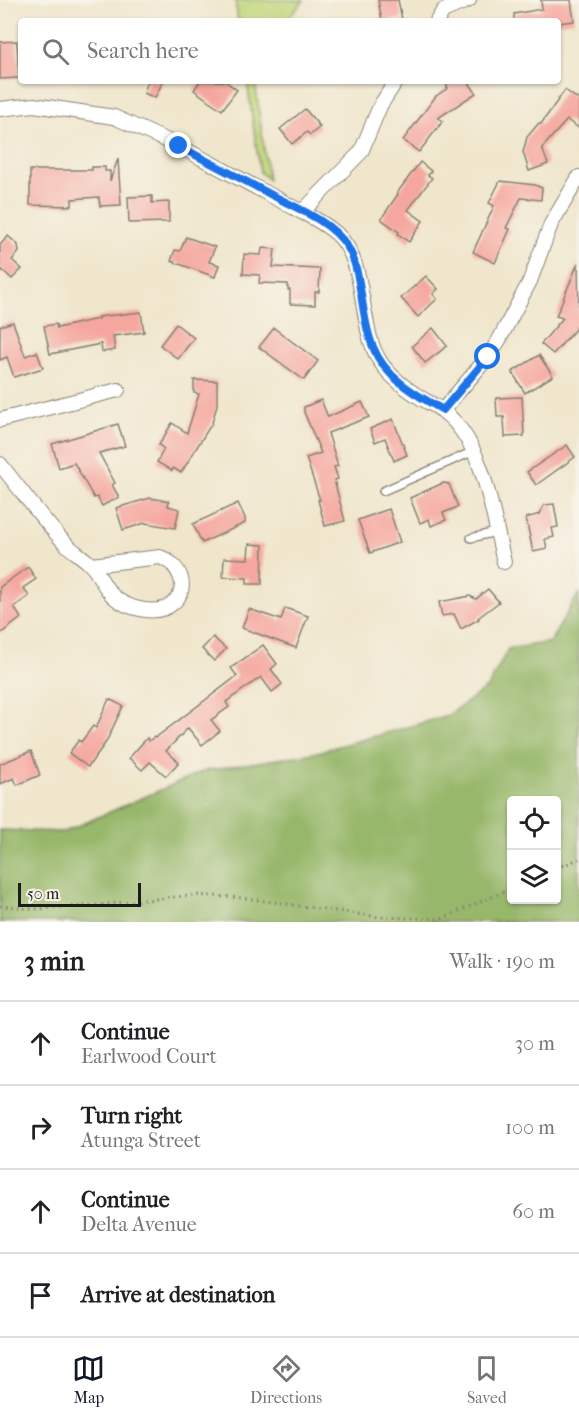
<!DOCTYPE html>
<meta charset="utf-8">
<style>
body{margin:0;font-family:"IM FELL French Canon",serif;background:#f2f2f2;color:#202124}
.controls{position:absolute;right:18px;bottom:18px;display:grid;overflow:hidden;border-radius:6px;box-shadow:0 2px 4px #0004}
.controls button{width:54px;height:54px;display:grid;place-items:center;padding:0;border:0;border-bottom:2px solid #e0e0e0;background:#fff;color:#202124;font:30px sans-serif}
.scale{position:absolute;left:18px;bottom:15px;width:123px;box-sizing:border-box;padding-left:6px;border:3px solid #1c1c1c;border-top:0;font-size:16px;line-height:21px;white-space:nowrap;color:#1c1c1c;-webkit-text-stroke:4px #f7f3e8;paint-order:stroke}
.stop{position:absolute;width:18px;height:18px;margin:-14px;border:4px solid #1a73e8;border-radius:50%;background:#fff}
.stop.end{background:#1a73e8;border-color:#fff;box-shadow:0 2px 6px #0008}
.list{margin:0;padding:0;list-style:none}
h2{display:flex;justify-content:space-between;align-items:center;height:78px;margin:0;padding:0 24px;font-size:26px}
h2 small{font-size:20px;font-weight:400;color:#757577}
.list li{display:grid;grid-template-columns:39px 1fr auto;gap:18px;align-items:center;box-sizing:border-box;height:84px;padding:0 24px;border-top:2px solid #e0e0e0}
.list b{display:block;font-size:22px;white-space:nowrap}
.list p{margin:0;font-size:20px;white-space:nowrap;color:#757577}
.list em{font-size:20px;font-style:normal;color:#757577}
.icon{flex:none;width:33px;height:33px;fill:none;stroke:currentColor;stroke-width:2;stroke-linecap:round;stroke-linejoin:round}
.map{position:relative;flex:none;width:579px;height:922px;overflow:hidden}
.search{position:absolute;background:#fff;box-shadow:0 2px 4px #0004;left:18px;right:18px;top:18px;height:66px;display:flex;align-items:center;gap:15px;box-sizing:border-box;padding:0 21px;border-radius:6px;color:#757577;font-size:22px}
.sheet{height:414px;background:#fff}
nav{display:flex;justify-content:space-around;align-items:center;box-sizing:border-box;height:84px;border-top:2px solid #e0e0e0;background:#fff;font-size:16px;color:#757577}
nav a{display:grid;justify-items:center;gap:3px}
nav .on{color:#111827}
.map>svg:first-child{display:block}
.green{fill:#bfd67a;stroke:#6e794b;stroke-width:1.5}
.forest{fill:#97b76a;stroke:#5a6a43;stroke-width:1.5;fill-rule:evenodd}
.building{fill:#f5a79f}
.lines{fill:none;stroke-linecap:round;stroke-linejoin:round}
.service-casing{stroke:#868174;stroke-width:10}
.minor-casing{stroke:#868174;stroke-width:16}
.path{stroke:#868174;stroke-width:3;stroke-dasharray:1.5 4.5;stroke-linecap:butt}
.service{stroke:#fff;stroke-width:7}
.minor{stroke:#fff;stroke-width:14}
.route{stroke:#1a73e8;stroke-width:8}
</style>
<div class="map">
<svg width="579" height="922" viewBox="0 0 579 922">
<rect width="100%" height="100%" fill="#f7f3e8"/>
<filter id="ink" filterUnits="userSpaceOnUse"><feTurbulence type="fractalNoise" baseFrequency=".0167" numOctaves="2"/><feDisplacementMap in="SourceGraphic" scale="12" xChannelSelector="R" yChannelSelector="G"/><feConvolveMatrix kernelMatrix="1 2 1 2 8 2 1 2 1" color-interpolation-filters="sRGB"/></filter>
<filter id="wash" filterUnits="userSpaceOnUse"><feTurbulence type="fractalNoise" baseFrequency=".008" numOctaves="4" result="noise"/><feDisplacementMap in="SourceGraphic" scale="24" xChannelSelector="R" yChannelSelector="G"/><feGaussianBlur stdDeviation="1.35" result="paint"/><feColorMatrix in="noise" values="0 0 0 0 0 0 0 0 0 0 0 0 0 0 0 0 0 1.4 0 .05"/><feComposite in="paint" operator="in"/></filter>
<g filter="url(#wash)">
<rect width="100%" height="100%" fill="#f0e6cc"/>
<g class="green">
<path d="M 235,0 L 304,0 L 286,21 L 238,21 Z"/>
<path d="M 247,81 L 255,81 L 268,179 L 260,172 Z"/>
</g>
<path class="forest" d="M 579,593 L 579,922 L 0,922 L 0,830 L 64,832 L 204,771 L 314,753 L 447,716 L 488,687 L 508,649 L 550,642 ZM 512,800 L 556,800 L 556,900 L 512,900 Z"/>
<g id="blocks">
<g class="building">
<path d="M 378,0 L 398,0 L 402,19 L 382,21 Z"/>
<path d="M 541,0 L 571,0 L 574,21 L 558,23 L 558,21 L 514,21 L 514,14 L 542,9 Z"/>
<path d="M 17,41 L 19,78 L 0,79 L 0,42 Z"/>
<path d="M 148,81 L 163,81 L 155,98 L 144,93 Z"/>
<path d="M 200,81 L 225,81 L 237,90 L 222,110 L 194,90 Z"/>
<path d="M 444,81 L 468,81 L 476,93 L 438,118 L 443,121 L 419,152 L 403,140 L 436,96 L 448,88 Z"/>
<path d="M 565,90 L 579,100 L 579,128 L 567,120 L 542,148 L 548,164 L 529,171 L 523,152 L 527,137 L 539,123 L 541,124 Z"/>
<path d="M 305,109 L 320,127 L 310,135 L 307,132 L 292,144 L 280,129 Z"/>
<path d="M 118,159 L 121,205 L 100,206 L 99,197 L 72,199 L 72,206 L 30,205 L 30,170 L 92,170 L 92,167 L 105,167 L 105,171 L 110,171 L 110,181 Z"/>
<path d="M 420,162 L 431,171 L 428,175 L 432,178 L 408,210 L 423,221 L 409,242 L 398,234 L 399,232 L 381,219 L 398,194 L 397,193 Z"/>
<path d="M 500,181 L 535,185 L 542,188 L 541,200 L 521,198 L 506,228 L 510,229 L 495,263 L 473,252 L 494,206 L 489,203 Z"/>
<path d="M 152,196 L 152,203 L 169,202 L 169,222 L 129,223 L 128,197 Z"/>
<path d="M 8,236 L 18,245 L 19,252 L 12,260 L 22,269 L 12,279 L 2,270 L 0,273 L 0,245 Z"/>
<path d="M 186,237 L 215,247 L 209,262 L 219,265 L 215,277 L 171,261 L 175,250 L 180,251 Z"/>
<path d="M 262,248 L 275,249 L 273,267 L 320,269 L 319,292 L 315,292 L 315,305 L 290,304 L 290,290 L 288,290 L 288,284 L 259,283 L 260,275 L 243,274 L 244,254 L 261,255 Z"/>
<path d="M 578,263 L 579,325 L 553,354 L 541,344 L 563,318 L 556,316 Z"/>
<path d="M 426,276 L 438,289 L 433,294 L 437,299 L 418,317 L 401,298 Z"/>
<path d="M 141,312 L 144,332 L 113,336 L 115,350 L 102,352 L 101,344 L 50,354 L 44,326 L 56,324 L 57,328 L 98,319 L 98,317 Z"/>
<path d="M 13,322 L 25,356 L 37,352 L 43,368 L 14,377 L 7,357 L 0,360 L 0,326 Z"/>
<path d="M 176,324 L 194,338 L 178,359 L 160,345 Z"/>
<path d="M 274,328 L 318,361 L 304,380 L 259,347 Z"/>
<path d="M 433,328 L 447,346 L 425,363 L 412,346 Z"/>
<path d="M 539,355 L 553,376 L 525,393 L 512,372 Z"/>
<path d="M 194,380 L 217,381 L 217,405 L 212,423 L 181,473 L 173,468 L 172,471 L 157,462 L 164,449 L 159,445 L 172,423 L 187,433 L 199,394 L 194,393 Z"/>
<path d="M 522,397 L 524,436 L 505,437 L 504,417 L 497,417 L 496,398 Z"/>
<path d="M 321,400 L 328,417 L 362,402 L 369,417 L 328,433 L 338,466 L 334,467 L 338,479 L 334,480 L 345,521 L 325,526 L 318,500 L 320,500 L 306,458 L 321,453 L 304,412 L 304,407 Z"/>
<path d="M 393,419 L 407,455 L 394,461 L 385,438 L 375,442 L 370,429 Z"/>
<path d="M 118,424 L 125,446 L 99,453 L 115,483 L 112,485 L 119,497 L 102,506 L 97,497 L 94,498 L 74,463 L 59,468 L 52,444 Z"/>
<path d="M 567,445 L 575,457 L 536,485 L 527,472 Z"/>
<path d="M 443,483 L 449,484 L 458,507 L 443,513 L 446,520 L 431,526 L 429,519 L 420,523 L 410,498 Z"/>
<path d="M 150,498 L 169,501 L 168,506 L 179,509 L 175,528 L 145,523 L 123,530 L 116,508 Z"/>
<path d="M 238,503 L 245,518 L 245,523 L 202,543 L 193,524 Z"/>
<path d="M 554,504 L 558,527 L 552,528 L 554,537 L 545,539 L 547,549 L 533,552 L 526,518 L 540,514 L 544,505 Z"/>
<path d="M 389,509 L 400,542 L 370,553 L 358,520 Z"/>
<path d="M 249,544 L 263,545 L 262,584 L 247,584 L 247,578 L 223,577 L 224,558 L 248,559 Z"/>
<path d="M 28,567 L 36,579 L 23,588 L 29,596 L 14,607 L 21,618 L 0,634 L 0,587 Z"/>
<path d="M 488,589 L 499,602 L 478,618 L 479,619 L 461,629 L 454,614 L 442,616 L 439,602 L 470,596 L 476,599 Z"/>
<path d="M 285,608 L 308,616 L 296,648 L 242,628 L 249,609 L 281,620 Z"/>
<path d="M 213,637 L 226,649 L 214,661 L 202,649 Z"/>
<path d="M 263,645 L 277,664 L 271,669 L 282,684 L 272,692 L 261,677 L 226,702 L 229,707 L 211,720 L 220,731 L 202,745 L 188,728 L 166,751 L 179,762 L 166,776 L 150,762 L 142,770 L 129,758 L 147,738 L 149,741 L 154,737 L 155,738 L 237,676 L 231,668 Z"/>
<path d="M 109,699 L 123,706 L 106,742 L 88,767 L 69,753 L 79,740 L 81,742 L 93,726 L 96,728 Z"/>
<path d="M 31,751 L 40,775 L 17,785 L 14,778 L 0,784 L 0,764 Z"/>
</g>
</g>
</g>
<g filter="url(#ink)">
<use href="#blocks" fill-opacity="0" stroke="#868174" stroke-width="1.5"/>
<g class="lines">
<defs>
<g id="service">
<path d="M 383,491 L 474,451"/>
<path d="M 471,538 L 496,532"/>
</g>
<g id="minor">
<path d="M 437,21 L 443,11 L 469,0"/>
<path d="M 0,109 L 34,105 L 114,117 L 179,146 L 302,212 L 361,152 L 380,106 L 396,81"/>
<path d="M 302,212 C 314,218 327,225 337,234 C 359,255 360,290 366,319 C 368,332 371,346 378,358 C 387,374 405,388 421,398 C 429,403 437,406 444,412 C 485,444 492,514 504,562"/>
<path d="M 443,410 L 488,357 L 499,340 L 530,281 L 551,224 L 579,177"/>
<path d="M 0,420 L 118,390"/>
<path d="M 0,464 C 21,490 41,518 64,542 C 72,551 84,557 92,566 C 100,575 104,588 113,596 C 127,609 158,617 173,603 C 191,587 179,564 160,557 L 91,565"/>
</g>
</defs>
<use href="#service" class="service-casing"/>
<use href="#minor" class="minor-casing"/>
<g class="path">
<path d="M 556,868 L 579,859"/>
<path d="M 0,906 L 32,909 L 98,905 L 194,895 L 244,898 L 379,917 L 441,919 L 512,888"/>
</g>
<use href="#service" class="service"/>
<use href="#minor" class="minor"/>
</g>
</g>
<g class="lines" filter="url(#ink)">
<path class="route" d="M 179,146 C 208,162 238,177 268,193 C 294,207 330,220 347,246 C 356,260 358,278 361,294 C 364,312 366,331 373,347 C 385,378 416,395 443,410 L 488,357"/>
</g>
</svg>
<div class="controls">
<button><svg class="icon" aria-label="locate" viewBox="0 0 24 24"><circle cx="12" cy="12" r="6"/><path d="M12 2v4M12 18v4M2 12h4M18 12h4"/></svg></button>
<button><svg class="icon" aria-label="layers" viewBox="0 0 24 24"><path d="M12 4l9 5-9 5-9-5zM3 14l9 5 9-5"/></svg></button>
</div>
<div class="scale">50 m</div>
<div class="stop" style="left:488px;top:357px"></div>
<div class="stop end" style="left:179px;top:146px"></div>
<div class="search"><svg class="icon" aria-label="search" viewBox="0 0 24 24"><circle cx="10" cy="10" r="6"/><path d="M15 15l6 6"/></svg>Search here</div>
</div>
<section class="sheet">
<h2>3 min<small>Walk · 190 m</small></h2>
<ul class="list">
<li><svg class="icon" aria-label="ahead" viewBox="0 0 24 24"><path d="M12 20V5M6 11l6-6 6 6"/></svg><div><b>Continue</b><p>Earlwood Court</p></div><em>30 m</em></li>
<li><svg class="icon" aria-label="right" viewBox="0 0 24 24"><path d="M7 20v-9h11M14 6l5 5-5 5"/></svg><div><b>Turn right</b><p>Atunga Street</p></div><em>100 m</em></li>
<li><svg class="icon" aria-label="ahead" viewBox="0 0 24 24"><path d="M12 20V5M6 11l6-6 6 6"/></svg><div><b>Continue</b><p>Delta Avenue</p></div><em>60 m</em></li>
<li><svg class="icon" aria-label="arrive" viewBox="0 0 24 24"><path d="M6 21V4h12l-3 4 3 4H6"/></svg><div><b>Arrive at destination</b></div></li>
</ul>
</section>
<nav>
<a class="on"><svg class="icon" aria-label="map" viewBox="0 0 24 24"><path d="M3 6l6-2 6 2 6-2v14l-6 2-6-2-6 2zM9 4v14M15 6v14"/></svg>Map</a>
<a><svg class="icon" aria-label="directions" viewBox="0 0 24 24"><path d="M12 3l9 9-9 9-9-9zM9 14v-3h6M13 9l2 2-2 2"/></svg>Directions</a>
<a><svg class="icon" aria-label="saved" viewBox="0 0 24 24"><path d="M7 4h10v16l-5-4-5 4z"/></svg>Saved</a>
</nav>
